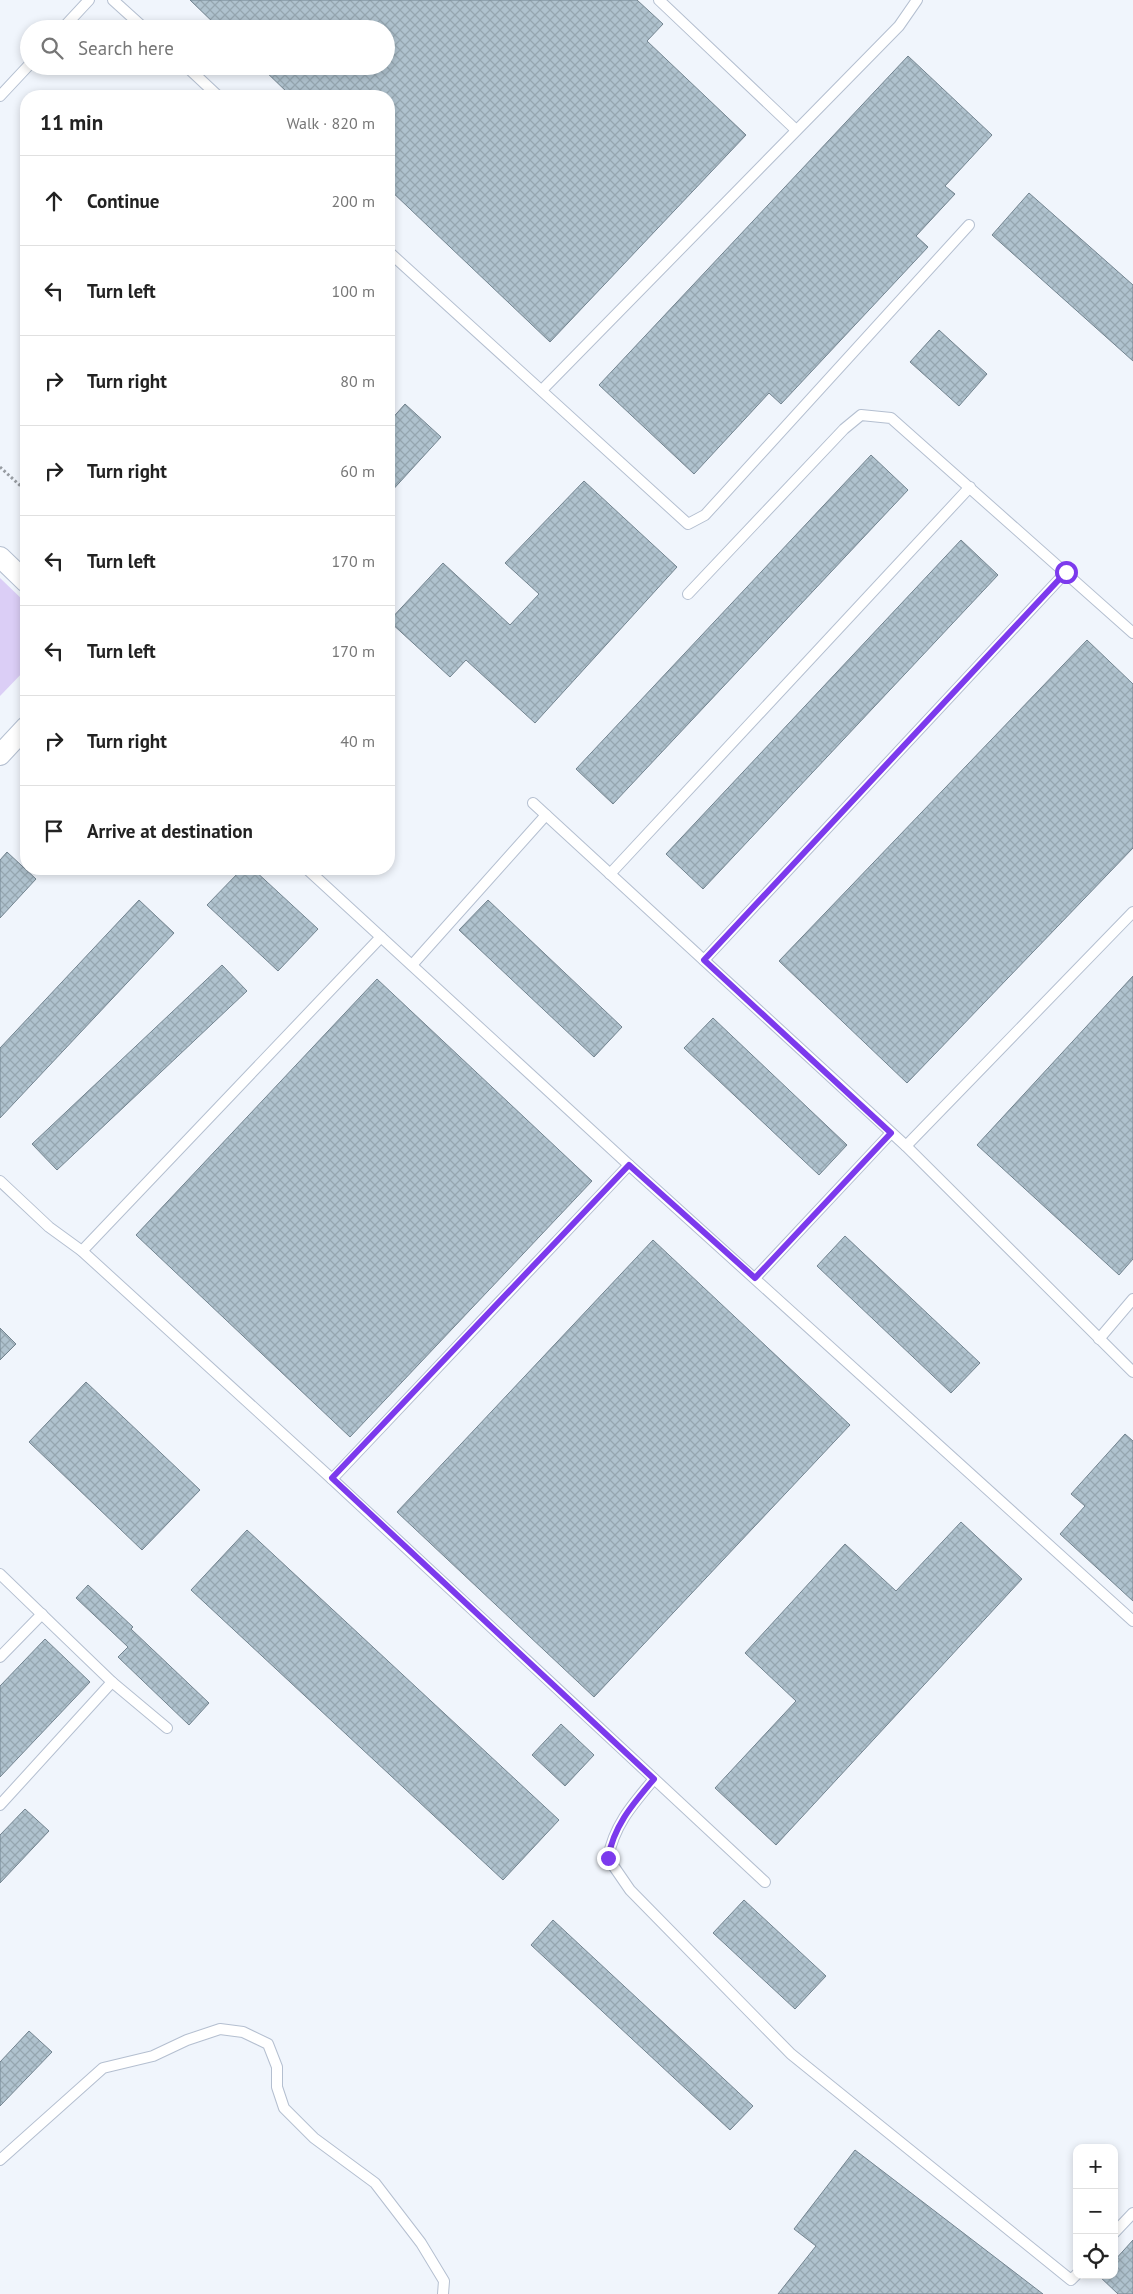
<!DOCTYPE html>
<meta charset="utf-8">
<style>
body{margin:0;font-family:"PT Sans",sans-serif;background:#f6f6f6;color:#222}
.controls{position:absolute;right:15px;bottom:15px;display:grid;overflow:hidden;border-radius:10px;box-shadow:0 2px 8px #0003}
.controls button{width:45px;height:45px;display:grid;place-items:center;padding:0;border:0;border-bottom:1px solid #e0e0e0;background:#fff;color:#222;font:25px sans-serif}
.stop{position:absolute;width:15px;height:15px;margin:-11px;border:4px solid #7c3aed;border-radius:50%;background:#fff}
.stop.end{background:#7c3aed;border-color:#fff;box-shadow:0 1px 5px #0008}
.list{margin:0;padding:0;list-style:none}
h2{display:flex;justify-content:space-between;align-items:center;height:65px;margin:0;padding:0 20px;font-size:21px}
h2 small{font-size:16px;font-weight:400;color:#767676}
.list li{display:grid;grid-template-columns:32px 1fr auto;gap:15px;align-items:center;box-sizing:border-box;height:90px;padding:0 20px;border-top:1px solid #e0e0e0}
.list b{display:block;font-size:19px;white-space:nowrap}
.list em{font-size:16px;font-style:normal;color:#767676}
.icon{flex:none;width:28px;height:28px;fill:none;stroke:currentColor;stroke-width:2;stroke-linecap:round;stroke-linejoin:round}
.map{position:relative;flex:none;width:1133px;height:2294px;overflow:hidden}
.search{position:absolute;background:#fff;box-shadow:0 2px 8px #0003;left:20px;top:20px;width:375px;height:55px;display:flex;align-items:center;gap:12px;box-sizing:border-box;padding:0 18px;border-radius:28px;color:#767676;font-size:19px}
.panel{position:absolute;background:#fff;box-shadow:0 2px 8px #0003;left:20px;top:90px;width:375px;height:785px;border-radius:20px}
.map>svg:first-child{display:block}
.grass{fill:#dbcef6}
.building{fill:url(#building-cross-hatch);stroke:#738490}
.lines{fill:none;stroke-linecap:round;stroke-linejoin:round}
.service-casing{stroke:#b4bfd0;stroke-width:12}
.minor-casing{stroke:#b4bfd0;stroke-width:22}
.path{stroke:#979ca2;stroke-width:3;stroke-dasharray:2.5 2.5;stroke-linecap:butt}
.service{stroke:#fff;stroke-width:10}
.minor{stroke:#fff;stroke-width:20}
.route{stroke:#7c3aed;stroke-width:6}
</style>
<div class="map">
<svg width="1133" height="2294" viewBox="0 0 1133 2294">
<defs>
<pattern id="building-cross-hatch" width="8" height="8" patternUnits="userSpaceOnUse" patternTransform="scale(1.25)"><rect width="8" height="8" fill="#afc2ce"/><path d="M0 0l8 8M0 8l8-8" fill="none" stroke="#95a6b0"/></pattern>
</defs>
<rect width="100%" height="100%" fill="#f0f5fc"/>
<path class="grass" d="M 0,578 L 26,603 L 26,669 L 0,696 Z"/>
<g class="building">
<path d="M 190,0 L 637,0 L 663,24 L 647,41 L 746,135 L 550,342 L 389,189 L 389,96 L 291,96 L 260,66 L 386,66 L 386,29 L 220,29 Z"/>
<path d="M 908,56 L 992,135 L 945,186 L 955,194 L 916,236 L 928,247 L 781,404 L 769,393 L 694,474 L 599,385 Z"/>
<path d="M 1029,193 L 1133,285 L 1133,361 L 992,235 Z"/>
<path d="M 939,330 L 987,374 L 959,406 L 910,362 Z"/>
<path d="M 405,404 L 441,437 L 389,494 L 389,422 Z"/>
<path d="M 871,455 L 908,490 L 613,804 L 576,769 Z"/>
<path d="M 584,481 L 677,567 L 535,723 L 466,660 L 450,677 L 389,621 L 443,563 L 510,625 L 539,594 L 505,563 Z"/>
<path d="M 961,540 L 998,575 L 703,889 L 666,854 Z"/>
<path d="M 1087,640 L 1133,684 L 1133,848 L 907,1083 L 779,961 Z"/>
<path d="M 7,852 L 36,879 L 0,918 L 0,860 Z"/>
<path d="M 242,869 L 253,869 L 318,929 L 278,971 L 207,905 Z"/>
<path d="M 139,900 L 174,933 L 0,1118 L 0,1048 Z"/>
<path d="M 488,900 L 622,1027 L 594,1057 L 459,930 Z"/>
<path d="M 222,965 L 247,991 L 57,1170 L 32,1144 Z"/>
<path d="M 1133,976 L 1133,1259 L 1119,1275 L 977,1145 Z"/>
<path d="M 377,979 L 592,1181 L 350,1437 L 136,1235 Z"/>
<path d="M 713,1018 L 847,1145 L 819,1175 L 684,1048 Z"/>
<path d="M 845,1236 L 980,1363 L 951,1393 L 817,1266 Z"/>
<path d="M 653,1240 L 850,1425 L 594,1697 L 397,1512 Z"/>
<path d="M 0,1328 L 16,1344 L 0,1360 Z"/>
<path d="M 86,1382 L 200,1490 L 142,1550 L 29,1442 Z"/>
<path d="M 1125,1434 L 1133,1441 L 1133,1601 L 1060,1534 L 1085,1506 L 1071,1494 Z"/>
<path d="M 961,1522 L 1022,1579 L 776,1845 L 715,1788 L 796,1701 L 745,1653 L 845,1544 L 896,1591 Z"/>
<path d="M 247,1530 L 559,1820 L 503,1880 L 191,1590 Z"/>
<path d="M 88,1585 L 133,1627 L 131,1629 L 209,1703 L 189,1725 L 118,1657 L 128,1647 L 76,1598 Z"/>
<path d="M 45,1639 L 90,1682 L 0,1777 L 0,1686 Z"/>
<path d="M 561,1724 L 594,1755 L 565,1786 L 532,1755 Z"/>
<path d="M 25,1809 L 49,1831 L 0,1883 L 0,1835 Z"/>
<path d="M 744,1900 L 826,1976 L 795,2009 L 713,1933 Z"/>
<path d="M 553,1920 L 753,2106 L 730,2130 L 531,1945 Z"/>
<path d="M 29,2031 L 52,2052 L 0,2106 L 0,2062 Z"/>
<path d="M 855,2150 L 1043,2294 L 778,2294 L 816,2246 L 794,2229 Z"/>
<path d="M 1133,2240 L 1133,2294 L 1118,2294 L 1098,2275 L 1114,2275 L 1114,2261 Z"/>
</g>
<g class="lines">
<defs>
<g id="service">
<path d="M 113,0 L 145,29"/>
<path d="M 659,0 L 796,130"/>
<path d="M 62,29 L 89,0"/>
<path d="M 186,66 L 218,96"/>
<path d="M 0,96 L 29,65"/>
<path d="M 389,252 L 688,524 L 705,515 L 969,225"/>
<path d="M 542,390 L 899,26 L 917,0"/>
<path d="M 688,594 L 844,429 L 861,415 L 891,418 L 1133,633"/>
<path d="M 533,803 L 906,1146 L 1133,1372"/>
<path d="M 307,869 L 629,1165 L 1133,1621"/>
<path d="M 610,874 L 970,487"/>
<path d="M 704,960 L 1066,572"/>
<path d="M 412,965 L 546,815"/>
<path d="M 906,1146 L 1133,912"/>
<path d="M 0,1181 L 49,1227 L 82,1251 L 332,1479 L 765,1882"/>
<path d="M 82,1251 L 381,937"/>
<path d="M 755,1278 L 891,1133"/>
<path d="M 1099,1339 L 1133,1299"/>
<path d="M 332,1479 L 629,1165"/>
<path d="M 0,1574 L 112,1682 L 167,1728"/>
<path d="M 0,1657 L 42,1614"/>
<path d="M 654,1779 C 633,1804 614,1825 608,1858 L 630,1890 L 791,2054 L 1071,2280 L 1077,2274"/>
<path d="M 0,1805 L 112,1682"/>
<path d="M 0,2160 L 103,2068 L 153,2056 L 187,2040 L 220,2029 L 243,2032 L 268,2044 L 277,2067 L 277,2087 L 284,2108 L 314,2138 L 375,2183 L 421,2243 L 444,2281 L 443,2294"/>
<path d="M 1114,2233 L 1133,2213"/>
</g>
<g id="minor">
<path d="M 0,557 L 26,582"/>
<path d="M 0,755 L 26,727"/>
</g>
</defs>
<use href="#service" class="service-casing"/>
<use href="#minor" class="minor-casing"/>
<path class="path" d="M 0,467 L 26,491"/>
<use href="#service" class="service"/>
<use href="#minor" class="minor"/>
</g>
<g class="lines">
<path class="route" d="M 608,1858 C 614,1825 633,1804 654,1779 L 332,1478 L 629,1165 L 755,1278 L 891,1133 L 704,960 L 1066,572"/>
</g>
</svg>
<div class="controls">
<button>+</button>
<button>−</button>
<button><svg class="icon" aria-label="locate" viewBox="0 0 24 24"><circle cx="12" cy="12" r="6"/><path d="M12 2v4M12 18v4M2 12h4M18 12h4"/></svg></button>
</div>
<div class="stop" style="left:1066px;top:572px"></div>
<div class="stop end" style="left:608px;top:1858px"></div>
<div class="search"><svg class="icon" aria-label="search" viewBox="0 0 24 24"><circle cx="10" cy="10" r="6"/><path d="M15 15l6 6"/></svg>Search here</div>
<section class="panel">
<h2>11 min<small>Walk · 820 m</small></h2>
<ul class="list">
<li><svg class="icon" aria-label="ahead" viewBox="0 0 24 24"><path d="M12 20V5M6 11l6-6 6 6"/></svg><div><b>Continue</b></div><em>200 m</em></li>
<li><svg class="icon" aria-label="left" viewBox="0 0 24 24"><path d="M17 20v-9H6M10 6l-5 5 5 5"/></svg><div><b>Turn left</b></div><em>100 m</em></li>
<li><svg class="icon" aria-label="right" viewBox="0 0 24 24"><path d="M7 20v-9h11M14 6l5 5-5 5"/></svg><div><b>Turn right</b></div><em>80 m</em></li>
<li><svg class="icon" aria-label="right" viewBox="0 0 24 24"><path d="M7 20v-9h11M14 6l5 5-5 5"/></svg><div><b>Turn right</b></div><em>60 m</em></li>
<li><svg class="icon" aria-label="left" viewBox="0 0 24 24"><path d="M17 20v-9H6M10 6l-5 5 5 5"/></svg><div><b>Turn left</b></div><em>170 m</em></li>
<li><svg class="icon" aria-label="left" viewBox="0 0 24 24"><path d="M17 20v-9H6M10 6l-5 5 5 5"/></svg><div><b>Turn left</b></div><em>170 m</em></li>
<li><svg class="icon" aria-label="right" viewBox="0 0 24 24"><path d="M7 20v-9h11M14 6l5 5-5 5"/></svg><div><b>Turn right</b></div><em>40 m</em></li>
<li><svg class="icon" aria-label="arrive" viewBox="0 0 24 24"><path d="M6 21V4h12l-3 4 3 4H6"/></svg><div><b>Arrive at destination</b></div></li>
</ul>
</section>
</div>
